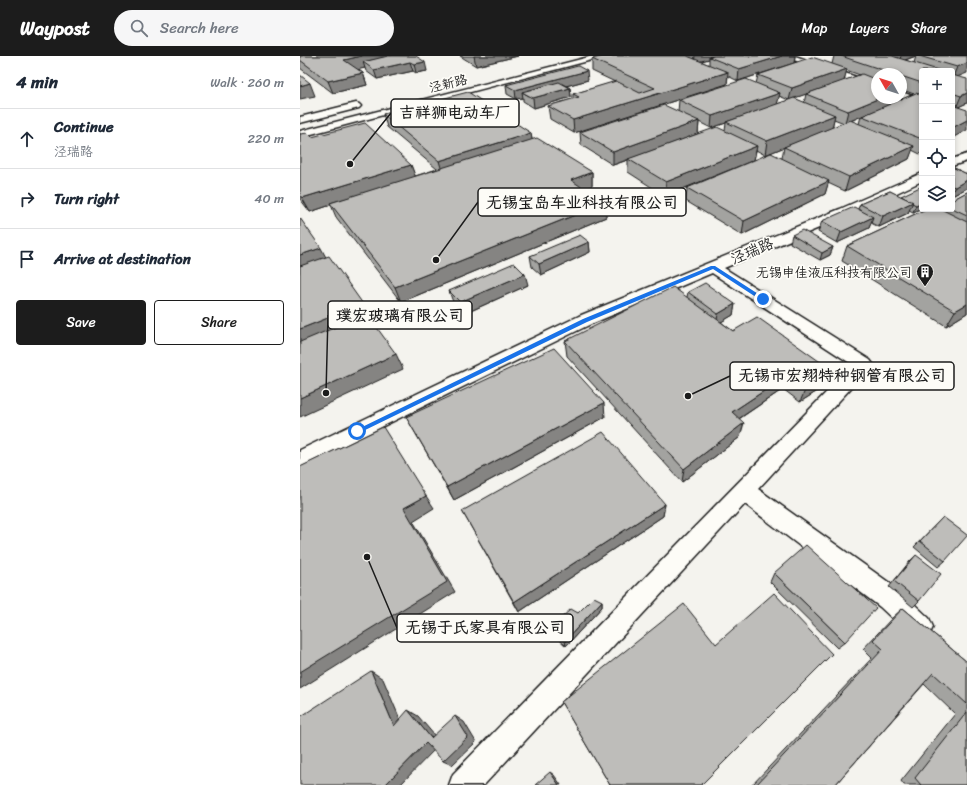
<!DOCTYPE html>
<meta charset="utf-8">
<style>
body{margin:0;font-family:Sriracha,"LXGW WenKai TC",sans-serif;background:#f6f6f7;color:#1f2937}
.controls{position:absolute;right:12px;top:12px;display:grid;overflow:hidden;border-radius:4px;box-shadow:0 2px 6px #0003}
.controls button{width:36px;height:36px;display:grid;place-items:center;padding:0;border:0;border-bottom:1px solid #e0e1e3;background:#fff;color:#1f2937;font:20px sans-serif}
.compass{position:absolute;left:571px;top:12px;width:36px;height:36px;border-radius:50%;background:#fff;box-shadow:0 2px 6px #0003;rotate:309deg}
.stop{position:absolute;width:12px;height:12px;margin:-9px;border:3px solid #1a73e8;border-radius:50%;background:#fff}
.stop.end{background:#1a73e8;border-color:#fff;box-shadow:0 1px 4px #0008}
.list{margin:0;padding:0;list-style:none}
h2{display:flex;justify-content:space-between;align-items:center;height:52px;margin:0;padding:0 16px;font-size:17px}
h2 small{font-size:13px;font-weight:400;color:#747a83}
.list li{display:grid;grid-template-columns:26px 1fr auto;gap:12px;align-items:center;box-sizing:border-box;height:60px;padding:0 16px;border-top:1px solid #e0e1e3}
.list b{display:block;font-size:15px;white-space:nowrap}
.list p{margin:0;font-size:13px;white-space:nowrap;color:#747a83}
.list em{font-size:13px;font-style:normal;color:#747a83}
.actions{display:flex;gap:8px;padding:12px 16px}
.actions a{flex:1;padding:9px 0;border:1px solid #1c1c1c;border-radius:4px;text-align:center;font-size:14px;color:#1c1c1c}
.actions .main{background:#1c1c1c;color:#fff}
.icon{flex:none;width:22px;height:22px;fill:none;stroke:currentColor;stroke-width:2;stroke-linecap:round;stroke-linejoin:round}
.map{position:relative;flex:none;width:667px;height:729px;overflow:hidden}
header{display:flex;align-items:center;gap:24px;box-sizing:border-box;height:56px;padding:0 20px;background:#1c1c1c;color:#fff}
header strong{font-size:19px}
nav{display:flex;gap:22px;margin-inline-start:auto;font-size:14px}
.search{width:280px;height:36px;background:#f6f6f7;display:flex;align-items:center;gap:10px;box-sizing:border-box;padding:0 14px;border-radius:22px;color:#747a83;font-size:15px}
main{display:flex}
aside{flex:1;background:#fff}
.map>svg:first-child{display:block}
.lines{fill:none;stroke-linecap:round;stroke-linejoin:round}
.minor-casing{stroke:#1c1c1c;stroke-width:3}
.minor{fill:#fdfcf7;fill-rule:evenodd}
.wall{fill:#a3a3a0;stroke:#1c1c1c;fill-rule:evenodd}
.shaded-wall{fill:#858482;stroke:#1c1c1c}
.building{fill:#bebdba;stroke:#1c1c1c}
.route{fill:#1a73e8}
.labels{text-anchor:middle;stroke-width:3.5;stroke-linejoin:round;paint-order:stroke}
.far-street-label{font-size:13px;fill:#1c1c1c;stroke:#fdfcf7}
.far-poi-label{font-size:13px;fill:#1c1c1c;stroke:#fdfcf7;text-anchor:end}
.street-label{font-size:15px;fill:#1c1c1c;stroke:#fdfcf7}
.leader{fill:none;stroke:#1c1c1c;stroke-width:1.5}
.callout-dot{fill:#1c1c1c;stroke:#fdfcf7;stroke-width:1.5}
.callout{fill:#fdfcf7;stroke:#1c1c1c;stroke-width:1.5}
.callout-label{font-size:16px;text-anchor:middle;font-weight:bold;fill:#1c1c1c}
</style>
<header>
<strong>Waypost</strong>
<div class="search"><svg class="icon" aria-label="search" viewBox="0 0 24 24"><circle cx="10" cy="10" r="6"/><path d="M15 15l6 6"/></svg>Search here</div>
<nav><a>Map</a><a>Layers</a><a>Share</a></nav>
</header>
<main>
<aside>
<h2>4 min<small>Walk · 260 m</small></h2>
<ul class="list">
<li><svg class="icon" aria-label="ahead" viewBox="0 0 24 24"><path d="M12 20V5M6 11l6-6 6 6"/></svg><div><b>Continue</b><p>泾瑞路</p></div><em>220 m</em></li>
<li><svg class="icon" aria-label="right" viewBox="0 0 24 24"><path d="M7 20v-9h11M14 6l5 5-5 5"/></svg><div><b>Turn right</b></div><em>40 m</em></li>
<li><svg class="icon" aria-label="arrive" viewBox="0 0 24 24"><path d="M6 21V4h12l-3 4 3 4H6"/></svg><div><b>Arrive at destination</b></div></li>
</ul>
<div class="actions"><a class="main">Save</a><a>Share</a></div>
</aside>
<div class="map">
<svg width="667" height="729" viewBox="0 0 667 729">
<rect width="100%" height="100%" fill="#f4f3ee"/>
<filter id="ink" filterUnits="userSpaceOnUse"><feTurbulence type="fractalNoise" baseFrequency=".025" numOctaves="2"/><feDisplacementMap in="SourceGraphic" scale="8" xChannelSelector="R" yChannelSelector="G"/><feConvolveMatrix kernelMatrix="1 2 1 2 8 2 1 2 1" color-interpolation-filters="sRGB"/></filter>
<g filter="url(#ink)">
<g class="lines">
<defs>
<g id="minor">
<path d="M 293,0 L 307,0 L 0,81 L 0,75 Z"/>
<path d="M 483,0 L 495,0 L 577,28 L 577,34 Z"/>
<path d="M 601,36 L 622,43 L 622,49 L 601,42 Z"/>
<path d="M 56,47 L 59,48 L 61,50 L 59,52 L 0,67 L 0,61 Z"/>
<path d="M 667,98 L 667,105 L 652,110 L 652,103 Z"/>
<path d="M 622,117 L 622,125 L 550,159 L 424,212 L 570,304 L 573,308 L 458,433 L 598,533 L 629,562 L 633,571 L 629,580 L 620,584 L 611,580 L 580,551 L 445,448 L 184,729 L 149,729 L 153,718 L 553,309 L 412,217 L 291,268 L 0,411 L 0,394 L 279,260 L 540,153 Z"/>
</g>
</defs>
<use href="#minor" class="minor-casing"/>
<use href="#minor" class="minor"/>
</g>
<g class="wall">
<path d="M 0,0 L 116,0 L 127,15 L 116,17 L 113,15 L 77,23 L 66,15 L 65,12 L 57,13 L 63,17 L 67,29 L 33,37 L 0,12 Z"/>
<path d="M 160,0 L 218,0 L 176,10 Z"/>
<path d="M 304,0 L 495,0 L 494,7 L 438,25 L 428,20 L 427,28 L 274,77 L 250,63 L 248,50 L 273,43 L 273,38 L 315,26 L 292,15 L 292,3 ZM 409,3 L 409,9 L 401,5 Z"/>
<path d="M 534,0 L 667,0 L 658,20 L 667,47 L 658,51 L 652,82 L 652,15 L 622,15 L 622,97 L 620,98 L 612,94 L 609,103 L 545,135 L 528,127 L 525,138 L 442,179 L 386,145 L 387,132 L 482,102 L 484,91 L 524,75 L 465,99 L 456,94 L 454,104 L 365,140 L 328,116 L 328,104 L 313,109 L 281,89 L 280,76 L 378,56 L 379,44 L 456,28 L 458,19 L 532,8 ZM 616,0 L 614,7 L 605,4 ZM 546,14 L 560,19 L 506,38 L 504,47 L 494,42 L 544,25 ZM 577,18 L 601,18 L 601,40 L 603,34 L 614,38 L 600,44 L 600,42 L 577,42 ZM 479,40 L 489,44 L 477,48 ZM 561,60 L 559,68 L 551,65 ZM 534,63 L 544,67 L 532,72 ZM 399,66 L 411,72 L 426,67 L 425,75 L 398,78 Z"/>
<path d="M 288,24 L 266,30 L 270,32 L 271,41 L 234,52 L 223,45 L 223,42 L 216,43 L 207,38 L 206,29 Z"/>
<path d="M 83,58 L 231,77 L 232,84 L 292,116 L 292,130 L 285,133 L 305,147 L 306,161 L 101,246 L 36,161 L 31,149 L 10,156 L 0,143 L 0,78 L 111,109 L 115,120 L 137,113 L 87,71 Z"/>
<path d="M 652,111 L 667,118 L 667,132 L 652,140 Z"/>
<path d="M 590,135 L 622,152 L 613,156 L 609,154 L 608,157 L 579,171 L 571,167 L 569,172 L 537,187 L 518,176 L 522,165 L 558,153 L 560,148 Z"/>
<path d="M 667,136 L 667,257 L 646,270 L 542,205 L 547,190 L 626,153 L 652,153 L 652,144 Z"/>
<path d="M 492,179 L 533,191 L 530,199 L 520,204 L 490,187 Z"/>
<path d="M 289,186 L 290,196 L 241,219 L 232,211 L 230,200 Z"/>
<path d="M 228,229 L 164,258 L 153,246 L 149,235 Z"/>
<path d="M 388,236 L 435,248 L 433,259 L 421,266 L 433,275 L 533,315 L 527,329 L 500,346 L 483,333 L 439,363 L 440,381 L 382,426 L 267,300 L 265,285 L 387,241 Z"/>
<path d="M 106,361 L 305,361 L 154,444 Z"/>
<path d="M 365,448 L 363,460 L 219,556 L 162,455 Z"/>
<path d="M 643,461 L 645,505 L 638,511 L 614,491 Z"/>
<path d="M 616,499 L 619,545 L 613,551 L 589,531 L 610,505 Z"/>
<path d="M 474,517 L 545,586 L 537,592 L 470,526 Z"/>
<path d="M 302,545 L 302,551 L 266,590 L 252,577 L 250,572 L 278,557 Z"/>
<path d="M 603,552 L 667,606 L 667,729 L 604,729 L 601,725 L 655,658 L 624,628 L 535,729 L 452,729 L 572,602 L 563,593 L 592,562 Z"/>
<path d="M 416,588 L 401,729 L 310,729 L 261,646 Z"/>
</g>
<g class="shaded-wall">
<path d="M 62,0 L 92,0 L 63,6 L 65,12 L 48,16 L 44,4 Z"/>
<path d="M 174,0 L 218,0 L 176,10 Z"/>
<path d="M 395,0 L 420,0 L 409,1 L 409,3 L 394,7 Z"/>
<path d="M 482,0 L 495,0 L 494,7 L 438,25 L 439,13 Z"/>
<path d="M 601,0 L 616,0 L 599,6 Z"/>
<path d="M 110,6 L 113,15 L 77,23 L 74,14 Z"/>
<path d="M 125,6 L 127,15 L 116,17 L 114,8 Z"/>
<path d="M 667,7 L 667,17 L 652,23 L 657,11 Z"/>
<path d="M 547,13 L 544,25 L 489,44 L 492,32 Z"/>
<path d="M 287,15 L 288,24 L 229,40 L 222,36 L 223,42 L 216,43 L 215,34 Z"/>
<path d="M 428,16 L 427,28 L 274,77 L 273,64 Z"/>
<path d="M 63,17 L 67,29 L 33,37 L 28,25 Z"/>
<path d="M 10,27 L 15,40 L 0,43 L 0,30 Z"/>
<path d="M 270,32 L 271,41 L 234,52 L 233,42 Z"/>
<path d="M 604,33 L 601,40 L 601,34 Z"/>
<path d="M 480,37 L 477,49 L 426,66 L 426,67 L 411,72 L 412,60 Z"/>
<path d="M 667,37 L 667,47 L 656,52 L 661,40 Z"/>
<path d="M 580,42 L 600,42 L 599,45 L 545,67 L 548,55 Z"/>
<path d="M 535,59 L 532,72 L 465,99 L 467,85 Z"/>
<path d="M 667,64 L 667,74 L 652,82 L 652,72 Z"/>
<path d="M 399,65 L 398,78 L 313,109 L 313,96 Z"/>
<path d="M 231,77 L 233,90 L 143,118 L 139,105 Z"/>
<path d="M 457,90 L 454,104 L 365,140 L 366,126 Z"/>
<path d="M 614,90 L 609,103 L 545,135 L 549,121 Z"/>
<path d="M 111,109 L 116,122 L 30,147 L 31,149 L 10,156 L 2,142 Z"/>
<path d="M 292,116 L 292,130 L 273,138 L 271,124 Z"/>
<path d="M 667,124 L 667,132 L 652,140 L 652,136 L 655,131 Z"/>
<path d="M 529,125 L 525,138 L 442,179 L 444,165 Z"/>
<path d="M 613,146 L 608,157 L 579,171 L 583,160 Z"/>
<path d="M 622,146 L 622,152 L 613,156 L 616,149 Z"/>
<path d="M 305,147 L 306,161 L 101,246 L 95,231 Z"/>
<path d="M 573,161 L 569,172 L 537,187 L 541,176 Z"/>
<path d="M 289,186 L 290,196 L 241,219 L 239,208 Z"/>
<path d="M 533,191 L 530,199 L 520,204 L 522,197 Z"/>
<path d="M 21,192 L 29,207 L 0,217 L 0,199 Z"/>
<path d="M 225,218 L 228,229 L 164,258 L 160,246 Z"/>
<path d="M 63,248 L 71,263 L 0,292 L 0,273 Z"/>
<path d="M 435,248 L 433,259 L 416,269 L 418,258 Z"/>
<path d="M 667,248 L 667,257 L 646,270 L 655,255 Z"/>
<path d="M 96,298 L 103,313 L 0,361 L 0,342 Z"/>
<path d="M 533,315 L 527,329 L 500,346 L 506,332 Z"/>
<path d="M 488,319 L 483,333 L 428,370 L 432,356 Z"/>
<path d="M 304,347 L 305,361 L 154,444 L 147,431 Z"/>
<path d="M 444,367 L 440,381 L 382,426 L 384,413 Z"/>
<path d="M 126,440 L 134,452 L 113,465 L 155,536 L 0,633 L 0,616 L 104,452 Z"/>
<path d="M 365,448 L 363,460 L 219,556 L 214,546 Z"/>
<path d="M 302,545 L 302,551 L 266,590 L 265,585 Z"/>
<path d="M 71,615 L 83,623 L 105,675 L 94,670 Z"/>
<path d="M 108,654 L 118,660 L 141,687 L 131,682 Z"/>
<path d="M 155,660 L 164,666 L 176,686 L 152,709 L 143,705 Z"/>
<path d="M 126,687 L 136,692 L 100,729 L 85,729 Z"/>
<path d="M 250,716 L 254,719 L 261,729 L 259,729 Z"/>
</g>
<g class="building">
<path d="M 0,0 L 62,0 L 44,4 L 63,17 L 28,25 L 0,4 Z"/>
<path d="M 88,0 L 116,0 L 125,6 L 114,8 L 110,6 L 74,14 L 63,6 Z"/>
<path d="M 304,0 L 387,0 L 428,16 L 273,64 L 248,50 L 279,41 L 273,38 L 316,25 L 340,37 L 355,32 L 292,3 Z"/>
<path d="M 414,0 L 482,0 L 439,13 L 409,1 Z"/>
<path d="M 541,0 L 592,0 L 641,15 L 622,15 L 622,27 L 601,20 L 601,18 L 595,18 Z"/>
<path d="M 619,0 L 667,0 L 667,7 L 657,11 Z"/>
<path d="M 512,1 L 547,13 L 492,32 L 458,19 Z"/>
<path d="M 278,10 L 287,15 L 215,34 L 206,29 Z"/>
<path d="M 562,18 L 577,24 L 577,42 L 580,42 L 548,55 L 506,38 Z"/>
<path d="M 0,19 L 10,27 L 0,30 Z"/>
<path d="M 652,19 L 667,23 L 667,37 L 661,40 L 652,37 Z"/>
<path d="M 446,23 L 480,37 L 412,60 L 379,44 Z"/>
<path d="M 259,26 L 270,32 L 233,42 L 222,36 Z"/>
<path d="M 168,36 L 231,77 L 139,105 L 83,58 Z"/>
<path d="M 616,37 L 622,39 L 622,83 L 562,60 Z"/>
<path d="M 494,42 L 535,59 L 467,85 L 426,66 Z"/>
<path d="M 364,49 L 399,65 L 313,96 L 280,76 Z"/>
<path d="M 652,49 L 667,54 L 667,64 L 652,72 Z"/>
<path d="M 550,64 L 614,90 L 549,121 L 484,91 Z"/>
<path d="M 65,67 L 111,109 L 2,142 L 0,139 L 0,78 L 8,77 L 12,81 Z"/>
<path d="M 417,71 L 457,90 L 366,126 L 328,103 Z"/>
<path d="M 237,82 L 292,116 L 271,124 L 305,147 L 95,231 L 30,147 Z"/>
<path d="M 471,97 L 529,125 L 444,165 L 387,132 Z"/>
<path d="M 652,111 L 667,118 L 667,124 L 655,131 L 652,130 Z"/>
<path d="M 622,130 L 622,146 L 616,149 L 612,147 L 613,146 L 601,140 Z"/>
<path d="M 590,135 L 613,146 L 583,160 L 560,148 Z"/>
<path d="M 667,136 L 667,159 L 652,152 L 652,144 Z"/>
<path d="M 554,151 L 573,161 L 541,176 L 522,165 Z"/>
<path d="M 626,153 L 641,153 L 667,166 L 667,248 L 655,255 L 547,190 Z"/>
<path d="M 0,162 L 21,192 L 0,199 Z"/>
<path d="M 502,174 L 533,191 L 522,197 L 492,179 Z"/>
<path d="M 280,179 L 289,186 L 239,208 L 230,200 Z"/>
<path d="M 29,200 L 63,248 L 0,273 L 0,210 Z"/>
<path d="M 214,207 L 225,218 L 160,246 L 149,235 Z"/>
<path d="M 405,227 L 435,248 L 418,258 L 388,236 Z"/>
<path d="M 373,231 L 433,275 L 457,261 L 533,315 L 506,332 L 488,319 L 432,356 L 444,367 L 384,413 L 265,285 Z"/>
<path d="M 67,258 L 96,298 L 0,342 L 0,286 Z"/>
<path d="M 254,292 L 304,347 L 147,431 L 106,361 Z"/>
<path d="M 83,371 L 126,440 L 104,452 L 147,526 L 0,616 L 0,411 Z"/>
<path d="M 303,376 L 365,448 L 214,546 L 162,455 Z"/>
<path d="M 643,461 L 667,479 L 667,480 L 645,505 L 620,485 Z"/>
<path d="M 506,489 L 576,552 L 545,586 L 474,517 Z"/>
<path d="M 616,499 L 641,518 L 619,545 L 594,525 Z"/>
<path d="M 474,537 L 532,598 L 401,729 L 310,729 L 261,646 L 384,548 L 416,588 Z"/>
<path d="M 294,541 L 302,545 L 265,585 L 250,572 L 271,553 L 278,557 Z"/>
<path d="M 603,552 L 667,606 L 667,648 L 633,617 L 535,729 L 456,729 L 583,593 L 573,584 Z"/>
<path d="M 71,615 L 94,670 L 108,654 L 131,682 L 155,660 L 168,681 L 143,705 L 126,687 L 85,729 L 0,729 L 0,661 Z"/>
<path d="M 667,656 L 667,729 L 621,729 L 615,722 Z"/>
<path d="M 250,716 L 259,729 L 235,729 Z"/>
</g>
</g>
<path class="route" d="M 411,210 L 415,210 L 466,243 L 462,245 L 413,213 L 287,266 L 59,377 L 57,378 L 54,375 L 283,263 Z"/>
<defs>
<symbol id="building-pin" viewBox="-11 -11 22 30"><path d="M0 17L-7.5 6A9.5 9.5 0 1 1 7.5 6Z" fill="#1c1c1c" stroke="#fdfcf7"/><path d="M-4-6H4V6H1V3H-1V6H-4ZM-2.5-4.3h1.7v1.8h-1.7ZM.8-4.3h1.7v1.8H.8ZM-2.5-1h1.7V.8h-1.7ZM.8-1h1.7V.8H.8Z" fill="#fff"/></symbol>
</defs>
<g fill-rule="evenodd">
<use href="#building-pin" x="615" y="206" width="20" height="27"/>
</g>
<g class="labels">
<g class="far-street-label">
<text transform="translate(148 27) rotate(-14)" y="5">泾新路</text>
</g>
<g class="far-poi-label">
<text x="612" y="221">无锡申佳液压科技有限公司</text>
</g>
<g class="street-label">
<text transform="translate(452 195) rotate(-23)" y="5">泾瑞路</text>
</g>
</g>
<path class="leader" d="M50 108L91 57M136 204L178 146M26 337L28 259M388 340L430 320M67 501L97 572"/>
<g class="callout-dot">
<circle cx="50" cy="108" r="4"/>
<circle cx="136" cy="204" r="4"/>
<circle cx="26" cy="337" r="4"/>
<circle cx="388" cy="340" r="4"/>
<circle cx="67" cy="501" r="4"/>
</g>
<g class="callout">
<rect x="91" y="43" width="128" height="28" rx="4"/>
<rect x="178" y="132" width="208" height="28" rx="4"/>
<rect x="28" y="245" width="144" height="28" rx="4"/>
<rect x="430" y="306" width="224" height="28" rx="4"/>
<rect x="97" y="558" width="176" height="28" rx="4"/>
</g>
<g class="callout-label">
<text x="155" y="62">吉祥狮电动车厂</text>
<text x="282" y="152">无锡宝岛车业科技有限公司</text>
<text x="100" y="265">璞宏玻璃有限公司</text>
<text x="542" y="325">无锡市宏翔特种钢管有限公司</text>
<text x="185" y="577">无锡于氏家具有限公司</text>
</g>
</svg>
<div class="controls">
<button>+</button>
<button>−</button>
<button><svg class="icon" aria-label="locate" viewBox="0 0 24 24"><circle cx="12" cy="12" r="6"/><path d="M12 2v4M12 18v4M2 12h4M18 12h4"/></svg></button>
<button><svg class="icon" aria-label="layers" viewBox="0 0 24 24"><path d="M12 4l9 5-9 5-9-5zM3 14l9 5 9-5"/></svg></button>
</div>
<svg class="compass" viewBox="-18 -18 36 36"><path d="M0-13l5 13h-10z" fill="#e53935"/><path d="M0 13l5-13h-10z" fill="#747a83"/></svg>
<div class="stop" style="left:57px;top:375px"></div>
<div class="stop end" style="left:463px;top:243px"></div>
</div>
</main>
